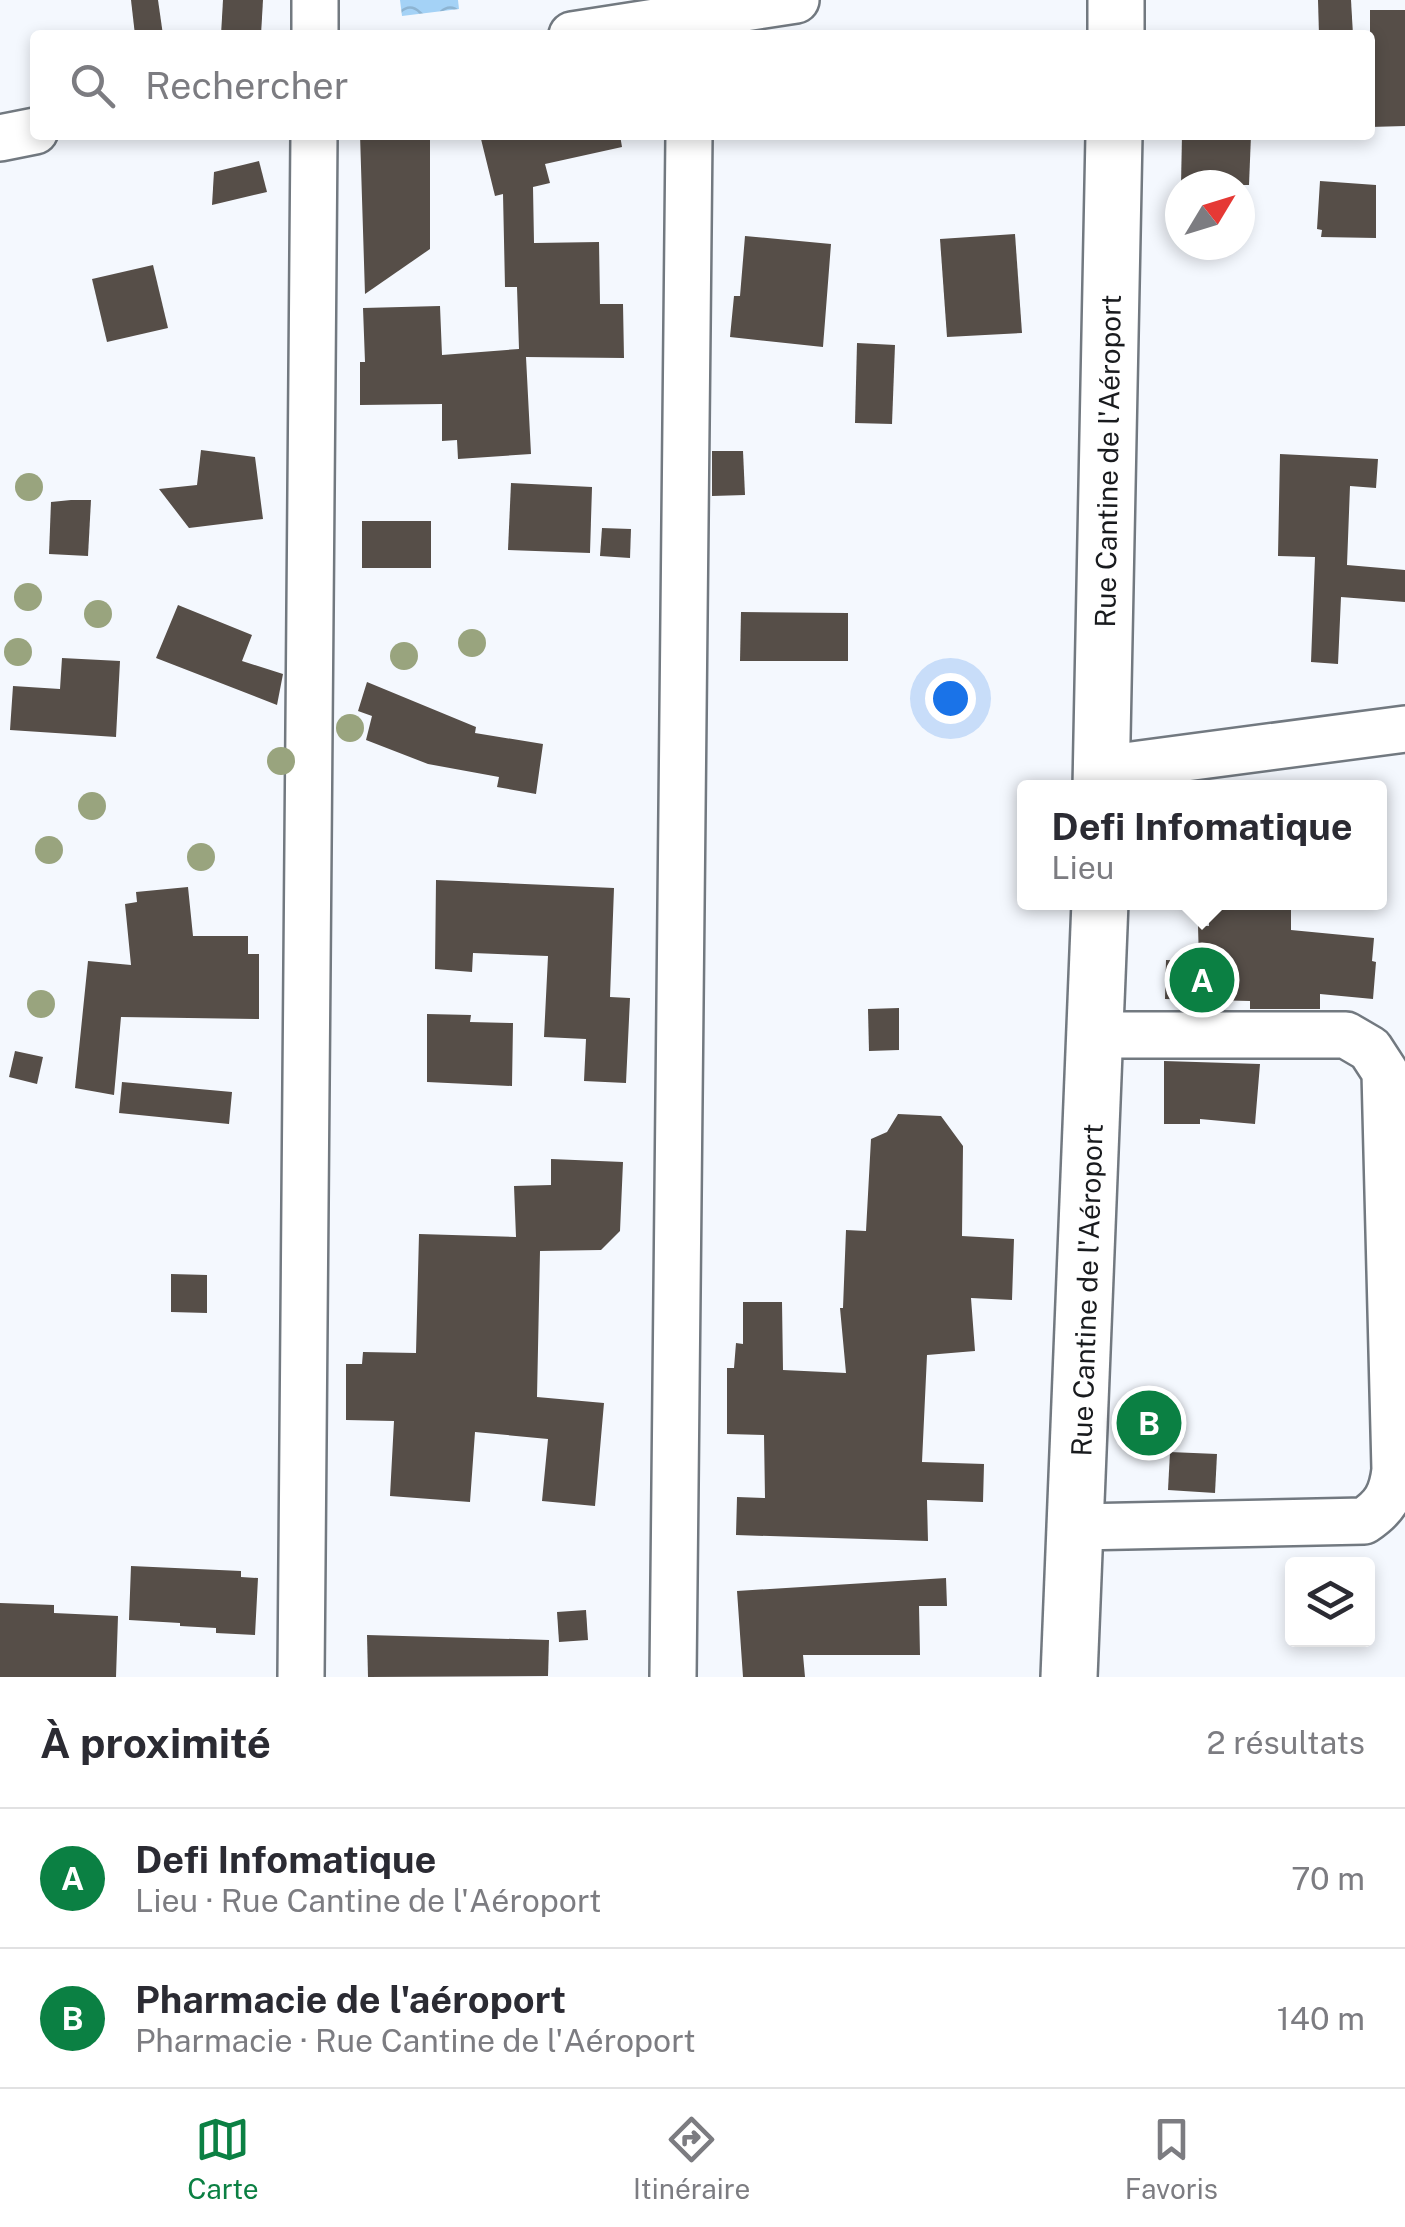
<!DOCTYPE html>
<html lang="fr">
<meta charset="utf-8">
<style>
body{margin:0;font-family:"Public Sans",sans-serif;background:#f2f2f3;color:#2b2b33}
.controls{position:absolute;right:30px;bottom:30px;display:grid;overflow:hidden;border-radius:10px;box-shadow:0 5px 15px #0003}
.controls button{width:90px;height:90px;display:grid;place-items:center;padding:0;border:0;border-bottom:2px solid #e1e1e2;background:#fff;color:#2b2b33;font:50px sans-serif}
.compass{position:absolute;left:1165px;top:170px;width:90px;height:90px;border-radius:50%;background:#fff;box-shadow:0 5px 15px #0003;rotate:52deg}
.you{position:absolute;left:950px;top:698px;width:35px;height:35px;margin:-25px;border:8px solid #fff;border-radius:50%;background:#1a73e8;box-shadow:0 0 0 15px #1a73e833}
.badge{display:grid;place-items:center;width:65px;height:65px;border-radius:50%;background:#0b8043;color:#fff;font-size:32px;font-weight:700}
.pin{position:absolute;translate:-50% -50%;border:5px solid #fff;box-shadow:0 2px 10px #0006}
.popup{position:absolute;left:1017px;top:780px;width:370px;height:130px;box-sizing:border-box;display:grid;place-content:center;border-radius:10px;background:#fff;filter:drop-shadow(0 2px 8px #0005);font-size:32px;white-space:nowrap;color:#7c7c81}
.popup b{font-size:38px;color:#2b2b33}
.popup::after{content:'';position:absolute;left:50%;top:100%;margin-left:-20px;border:20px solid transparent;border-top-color:#fff}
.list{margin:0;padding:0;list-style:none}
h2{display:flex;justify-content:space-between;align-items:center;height:130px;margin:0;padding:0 40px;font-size:42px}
h2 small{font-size:32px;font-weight:400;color:#7c7c81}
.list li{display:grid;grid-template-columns:65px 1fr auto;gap:30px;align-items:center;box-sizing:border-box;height:140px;padding:0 40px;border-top:2px solid #e1e1e2}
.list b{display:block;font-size:38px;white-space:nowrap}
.list p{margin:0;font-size:32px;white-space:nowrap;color:#7c7c81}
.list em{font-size:32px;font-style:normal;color:#7c7c81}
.icon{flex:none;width:55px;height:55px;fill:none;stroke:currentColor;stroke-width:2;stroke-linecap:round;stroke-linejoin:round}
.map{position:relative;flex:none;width:1405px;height:1677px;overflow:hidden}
.search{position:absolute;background:#fff;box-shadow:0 5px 15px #0003;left:30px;right:30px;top:30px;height:110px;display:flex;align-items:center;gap:25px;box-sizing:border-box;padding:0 35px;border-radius:10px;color:#7c7c81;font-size:38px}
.sheet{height:410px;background:#fff}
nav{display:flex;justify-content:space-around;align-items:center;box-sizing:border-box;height:140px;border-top:2px solid #e1e1e2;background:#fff;font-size:28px;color:#7c7c81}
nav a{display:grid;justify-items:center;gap:5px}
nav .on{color:#0b8043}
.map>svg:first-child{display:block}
.water{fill:url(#water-waves)}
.building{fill:#564e48}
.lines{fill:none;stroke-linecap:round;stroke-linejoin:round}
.minor-casing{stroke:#727980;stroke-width:50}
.major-casing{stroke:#727980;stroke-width:60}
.minor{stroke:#fff;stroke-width:45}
.major{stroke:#fff;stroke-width:55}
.tree{fill:#99a47e}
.labels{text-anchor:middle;stroke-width:10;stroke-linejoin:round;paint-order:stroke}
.street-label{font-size:28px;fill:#191b1e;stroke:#fff}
</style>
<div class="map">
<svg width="1405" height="1677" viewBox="0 0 1405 1677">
<defs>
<pattern id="water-waves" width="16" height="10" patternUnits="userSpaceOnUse" patternTransform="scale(2.5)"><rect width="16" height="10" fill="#a4d2f6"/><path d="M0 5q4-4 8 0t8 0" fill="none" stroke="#8db4d2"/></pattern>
</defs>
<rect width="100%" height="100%" fill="#f4f8fe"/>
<path class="water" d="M 400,0 L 458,0 L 459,9 L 402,16 Z"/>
<g class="building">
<path d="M 131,0 L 158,0 L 163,35 L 135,35 Z"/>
<path d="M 223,0 L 263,0 L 261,35 L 221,35 Z"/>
<path d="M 1318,0 L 1351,0 L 1353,35 L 1319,35 Z"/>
<path d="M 1370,10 L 1405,10 L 1405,126 L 1370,127 Z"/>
<path d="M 360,135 L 430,135 L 430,249 L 365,294 Z"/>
<path d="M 480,135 L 620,135 L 622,147 L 545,164 L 550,183 L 533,187 L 534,243 L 599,242 L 600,304 L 623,304 L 624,358 L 526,357 L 531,454 L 458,459 L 457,440 L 442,441 L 442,404 L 360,405 L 360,362 L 365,362 L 363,308 L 440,306 L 442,355 L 519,349 L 517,287 L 505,287 L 503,194 L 495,196 Z"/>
<path d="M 1182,135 L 1251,135 L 1249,185 L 1181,185 Z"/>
<path d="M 259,161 L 267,192 L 212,205 L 214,172 Z"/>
<path d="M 1320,181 L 1376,185 L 1376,238 L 1321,237 L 1322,230 L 1317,229 Z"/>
<path d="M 1015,234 L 1022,333 L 947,337 L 940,239 Z"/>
<path d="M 745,236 L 831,244 L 823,347 L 730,337 L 734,296 L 740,296 Z"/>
<path d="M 153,265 L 168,328 L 107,342 L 92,279 Z"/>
<path d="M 857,343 L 895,345 L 892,424 L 855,423 Z"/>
<path d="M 201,450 L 255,457 L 263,519 L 189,528 L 159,489 L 197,485 Z"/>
<path d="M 712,451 L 743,451 L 745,495 L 712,496 Z"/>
<path d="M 1280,454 L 1378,459 L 1376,488 L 1350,486 L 1347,565 L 1405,570 L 1405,602 L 1341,597 L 1338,664 L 1311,662 L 1315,557 L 1278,556 Z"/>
<path d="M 511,483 L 592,487 L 590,553 L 508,550 Z"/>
<path d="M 71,500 L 91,500 L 88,556 L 49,554 L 51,502 Z"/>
<rect x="362" y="521" width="69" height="47"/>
<path d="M 602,528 L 631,529 L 630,558 L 600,556 Z"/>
<path d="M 178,605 L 252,635 L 242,661 L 283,674 L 277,705 L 156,658 Z"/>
<path d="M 741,612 L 848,613 L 848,661 L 740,661 Z"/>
<path d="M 62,658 L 120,661 L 116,737 L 10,730 L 13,686 L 60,689 Z"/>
<path d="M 367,682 L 476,727 L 475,733 L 543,744 L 536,794 L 497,787 L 499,777 L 428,764 L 366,740 L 372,716 L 358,711 Z"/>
<path d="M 436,880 L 614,888 L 610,997 L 630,998 L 626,1083 L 584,1081 L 586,1039 L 544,1037 L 548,956 L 473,953 L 472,972 L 435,969 Z"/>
<path d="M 188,887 L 193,936 L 248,936 L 248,954 L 259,954 L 259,1019 L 121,1017 L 114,1095 L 75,1088 L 88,961 L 131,965 L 125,904 L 137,902 L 136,892 Z"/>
<path d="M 1209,902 L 1291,902 L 1291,930 L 1374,938 L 1372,961 L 1376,962 L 1373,999 L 1320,994 L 1320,1009 L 1250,1009 L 1250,1001 L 1165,999 L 1166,960 L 1199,961 L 1198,926 L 1209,926 Z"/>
<path d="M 899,1008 L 899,1050 L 869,1051 L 868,1009 Z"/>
<path d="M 427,1014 L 471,1015 L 470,1022 L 513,1023 L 512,1086 L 427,1082 Z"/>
<path d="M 15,1051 L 43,1057 L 37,1084 L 9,1077 Z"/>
<path d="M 1164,1061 L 1260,1064 L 1255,1124 L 1200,1119 L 1200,1124 L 1164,1124 Z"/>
<path d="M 122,1082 L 232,1092 L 229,1124 L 119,1113 Z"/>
<path d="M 898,1114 L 941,1116 L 963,1146 L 962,1236 L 1014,1239 L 1012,1300 L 971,1298 L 975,1351 L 927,1355 L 922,1462 L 984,1464 L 983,1502 L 927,1500 L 928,1541 L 736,1535 L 737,1497 L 765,1498 L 764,1435 L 727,1434 L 727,1368 L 734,1368 L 736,1343 L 743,1344 L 743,1302 L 782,1302 L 783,1370 L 846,1373 L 840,1308 L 843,1308 L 846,1230 L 866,1231 L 871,1139 L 887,1132 Z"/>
<path d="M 551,1159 L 623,1162 L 620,1231 L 601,1250 L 540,1251 L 537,1397 L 604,1403 L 595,1506 L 542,1501 L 548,1439 L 475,1432 L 470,1502 L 390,1496 L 394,1421 L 346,1420 L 346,1364 L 362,1364 L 363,1352 L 416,1353 L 419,1234 L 516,1237 L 514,1186 L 551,1185 Z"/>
<path d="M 171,1274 L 207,1275 L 207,1313 L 171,1312 Z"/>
<path d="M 1170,1452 L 1217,1454 L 1215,1493 L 1168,1490 Z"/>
<path d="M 131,1566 L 241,1571 L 241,1577 L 258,1578 L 255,1635 L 216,1633 L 216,1628 L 180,1626 L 180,1623 L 129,1620 Z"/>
<path d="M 946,1578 L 947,1606 L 919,1606 L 920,1655 L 803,1655 L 805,1677 L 743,1677 L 737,1591 Z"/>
<path d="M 0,1603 L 54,1605 L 54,1613 L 118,1616 L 116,1677 L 0,1677 Z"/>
<path d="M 586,1610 L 588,1640 L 559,1642 L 557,1612 Z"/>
<path d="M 367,1635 L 549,1640 L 548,1676 L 368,1677 Z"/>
</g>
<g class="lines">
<defs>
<g id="minor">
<path d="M 315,35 L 315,0"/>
<path d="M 572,35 L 796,0"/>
<path d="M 0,138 L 35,131"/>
<path d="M 1102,769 L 1405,729"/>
<path d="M 1078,1527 L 1364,1521 C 1385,1507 1392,1495 1395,1470 L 1385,1072 L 1370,1049 L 1346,1035 L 1096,1035"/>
<path d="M 301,1677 L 314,135"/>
<path d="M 673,1677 L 689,135"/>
</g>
<g id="major">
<path d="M 1116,35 L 1116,0"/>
<path d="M 1101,788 L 1114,135"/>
<path d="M 1069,1677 L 1100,902"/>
</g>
</defs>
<use href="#minor" class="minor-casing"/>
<use href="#major" class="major-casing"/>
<use href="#minor" class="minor"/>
<use href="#major" class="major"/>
</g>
<g class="tree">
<circle cx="29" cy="487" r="14"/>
<circle cx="28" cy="597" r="14"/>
<circle cx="98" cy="614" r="14"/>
<circle cx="472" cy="643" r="14"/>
<circle cx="18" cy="652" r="14"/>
<circle cx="404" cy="656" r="14"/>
<circle cx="350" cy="728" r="14"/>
<circle cx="281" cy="761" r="14"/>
<circle cx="92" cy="806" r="14"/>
<circle cx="49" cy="850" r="14"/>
<circle cx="201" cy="857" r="14"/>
<circle cx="41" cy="1004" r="14"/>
</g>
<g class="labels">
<g class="street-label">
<text transform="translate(1108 461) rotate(-89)" y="10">Rue Cantine de l'Aéroport</text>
<text transform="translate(1087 1290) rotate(-88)" y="10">Rue Cantine de l'Aéroport</text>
</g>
</g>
</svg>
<div class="controls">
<button><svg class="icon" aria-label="layers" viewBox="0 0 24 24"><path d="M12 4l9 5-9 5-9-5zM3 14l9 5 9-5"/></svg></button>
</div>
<svg class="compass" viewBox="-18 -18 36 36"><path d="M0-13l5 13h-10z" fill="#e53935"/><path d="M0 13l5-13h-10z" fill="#7c7c81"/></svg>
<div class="you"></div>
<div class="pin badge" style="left:1202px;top:980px">A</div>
<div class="popup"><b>Defi Infomatique</b>Lieu</div>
<div class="pin badge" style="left:1149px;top:1423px">B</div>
<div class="search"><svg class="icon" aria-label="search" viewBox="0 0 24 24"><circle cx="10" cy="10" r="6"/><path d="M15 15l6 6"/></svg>Rechercher</div>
</div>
<section class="sheet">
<h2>À proximité<small>2 résultats</small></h2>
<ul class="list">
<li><span class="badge">A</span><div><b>Defi Infomatique</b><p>Lieu · Rue Cantine de l'Aéroport</p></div><em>70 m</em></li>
<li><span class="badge">B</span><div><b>Pharmacie de l'aéroport</b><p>Pharmacie · Rue Cantine de l'Aéroport</p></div><em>140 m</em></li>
</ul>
</section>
<nav>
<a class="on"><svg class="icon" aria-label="map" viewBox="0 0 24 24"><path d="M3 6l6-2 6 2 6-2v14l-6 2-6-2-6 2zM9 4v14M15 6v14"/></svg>Carte</a>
<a><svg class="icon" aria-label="directions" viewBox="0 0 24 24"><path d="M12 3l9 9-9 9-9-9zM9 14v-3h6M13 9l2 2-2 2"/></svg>Itinéraire</a>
<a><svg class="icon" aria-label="saved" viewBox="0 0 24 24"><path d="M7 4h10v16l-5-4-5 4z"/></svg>Favoris</a>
</nav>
